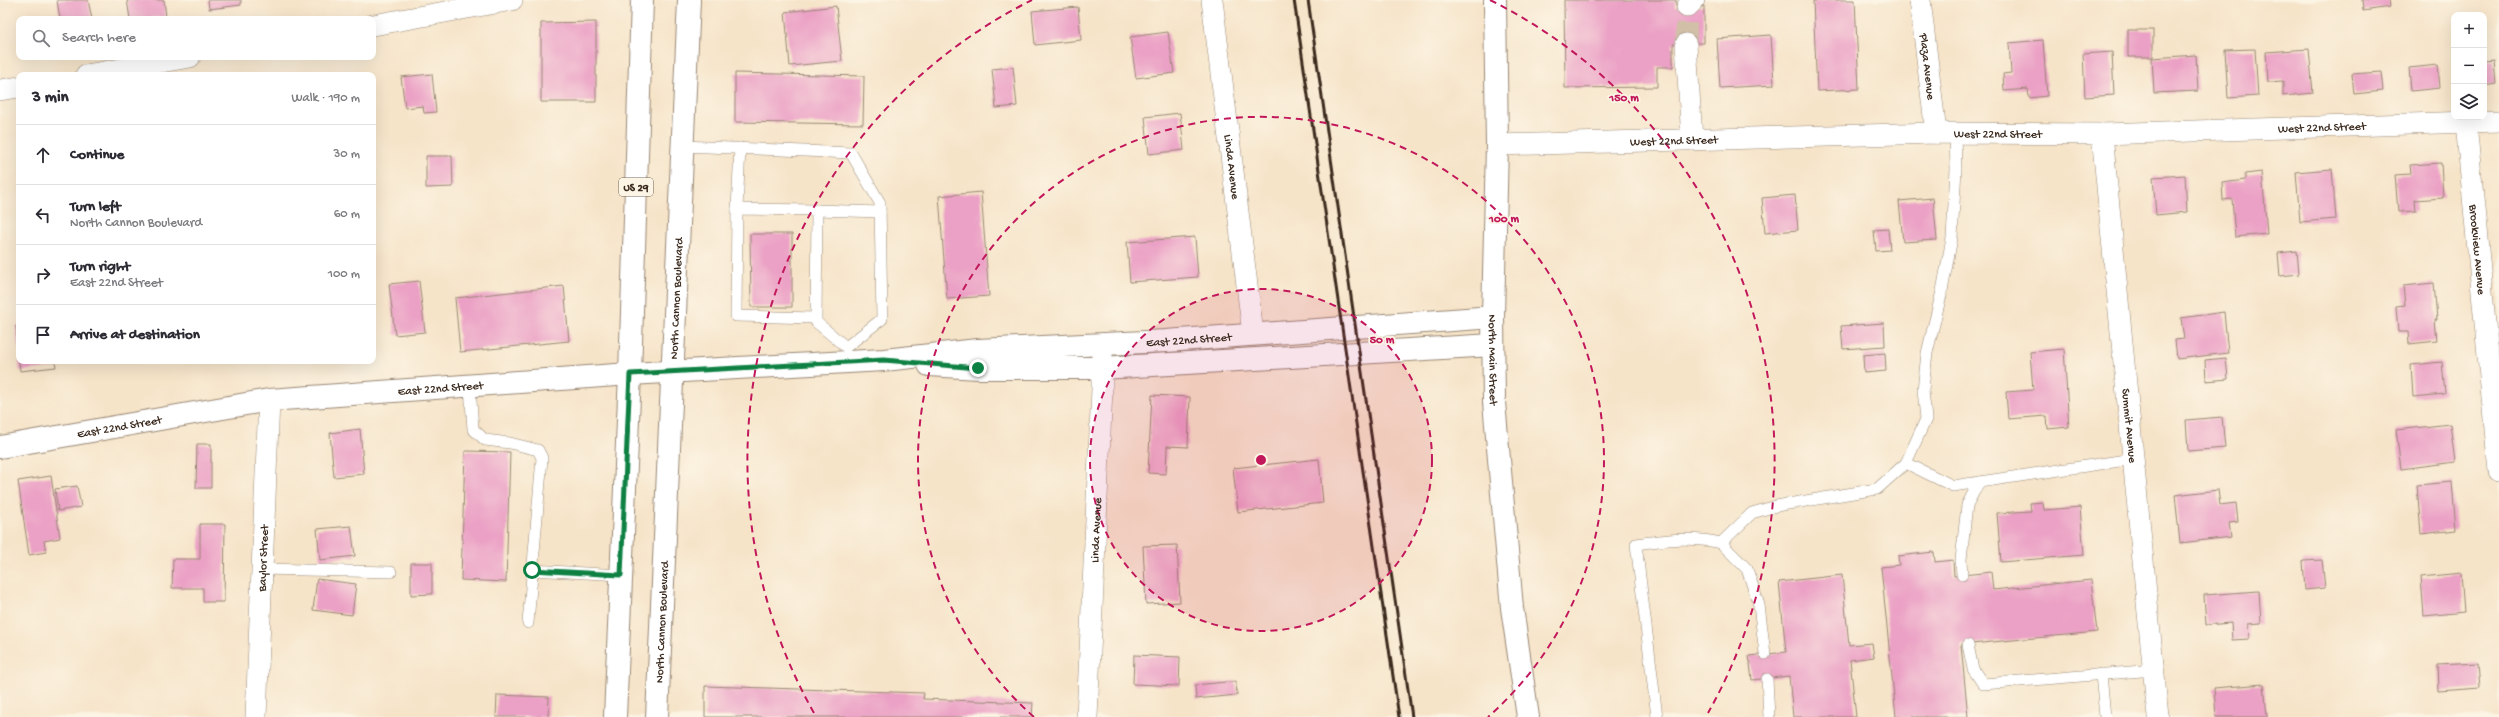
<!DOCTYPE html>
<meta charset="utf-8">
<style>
body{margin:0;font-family:"Gochi Hand",sans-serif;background:#f2f2f3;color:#2b2b33}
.controls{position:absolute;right:12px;top:12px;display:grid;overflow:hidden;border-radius:8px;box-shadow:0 4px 16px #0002}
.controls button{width:36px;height:36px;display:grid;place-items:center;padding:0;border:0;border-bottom:1px solid #e1e1e2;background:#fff;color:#2b2b33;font:20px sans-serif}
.stop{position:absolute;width:12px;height:12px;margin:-9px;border:3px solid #0b8043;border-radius:50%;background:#fff}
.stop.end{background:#0b8043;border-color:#fff;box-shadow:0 1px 4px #0008}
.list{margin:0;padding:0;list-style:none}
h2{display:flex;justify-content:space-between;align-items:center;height:52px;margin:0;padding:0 16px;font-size:17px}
h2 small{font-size:13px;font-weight:400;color:#7c7c81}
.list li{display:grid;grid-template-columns:26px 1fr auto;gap:12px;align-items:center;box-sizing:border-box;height:60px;padding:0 16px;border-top:1px solid #e1e1e2}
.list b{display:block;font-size:15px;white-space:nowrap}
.list p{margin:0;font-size:13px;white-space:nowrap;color:#7c7c81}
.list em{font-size:13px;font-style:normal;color:#7c7c81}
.icon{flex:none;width:22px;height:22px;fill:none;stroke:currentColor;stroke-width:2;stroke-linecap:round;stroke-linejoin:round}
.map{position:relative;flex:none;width:2499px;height:717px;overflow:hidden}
.search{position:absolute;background:#fff;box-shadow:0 4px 16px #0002;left:16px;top:16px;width:360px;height:44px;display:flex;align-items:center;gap:10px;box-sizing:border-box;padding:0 14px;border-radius:8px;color:#7c7c81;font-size:15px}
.panel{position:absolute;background:#fff;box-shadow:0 4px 16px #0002;left:16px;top:72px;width:360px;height:292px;border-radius:8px}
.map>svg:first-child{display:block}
.building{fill:#eba0c5}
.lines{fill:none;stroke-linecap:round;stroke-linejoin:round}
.minor-tunnel{stroke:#d1bfa7;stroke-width:21;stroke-dasharray:21 10;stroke-linecap:butt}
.service-casing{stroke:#988774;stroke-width:12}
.minor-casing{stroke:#988774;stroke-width:22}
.tertiary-casing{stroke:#988774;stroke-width:24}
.secondary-casing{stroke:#988774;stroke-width:24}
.primary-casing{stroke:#988774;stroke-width:24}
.service{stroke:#fff;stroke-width:11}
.minor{stroke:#fff;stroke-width:21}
.tertiary{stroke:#fff;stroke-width:22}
.secondary{stroke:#fff;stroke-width:22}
.primary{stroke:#fff;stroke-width:22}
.rail{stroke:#3b2a1e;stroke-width:3}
.route{stroke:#0b8043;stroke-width:5}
.ring{fill:none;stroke:#c2185b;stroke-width:2;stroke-dasharray:7 5}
.labels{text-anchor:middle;stroke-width:3.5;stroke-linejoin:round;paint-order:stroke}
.shield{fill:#fcf5e5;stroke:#75675a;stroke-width:1}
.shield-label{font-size:11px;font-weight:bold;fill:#3b2a1e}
.street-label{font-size:12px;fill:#3b2a1e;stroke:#fcf5e5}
.centre{fill:#c2185b;stroke:#fcf5e5;stroke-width:2}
.ring-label{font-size:12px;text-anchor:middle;font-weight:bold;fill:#c2185b;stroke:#fcf5e5;stroke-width:3.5;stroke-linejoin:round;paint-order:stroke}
</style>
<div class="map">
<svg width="2499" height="717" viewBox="0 0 2499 717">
<rect width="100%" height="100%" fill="#fcf5e5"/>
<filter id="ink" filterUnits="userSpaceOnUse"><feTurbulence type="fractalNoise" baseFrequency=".025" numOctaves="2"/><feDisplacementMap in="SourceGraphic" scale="8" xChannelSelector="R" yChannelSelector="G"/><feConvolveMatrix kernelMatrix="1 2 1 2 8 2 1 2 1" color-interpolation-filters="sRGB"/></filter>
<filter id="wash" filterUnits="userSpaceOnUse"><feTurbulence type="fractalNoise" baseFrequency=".012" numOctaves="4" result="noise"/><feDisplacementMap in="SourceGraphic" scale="16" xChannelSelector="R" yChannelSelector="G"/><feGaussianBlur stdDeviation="0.9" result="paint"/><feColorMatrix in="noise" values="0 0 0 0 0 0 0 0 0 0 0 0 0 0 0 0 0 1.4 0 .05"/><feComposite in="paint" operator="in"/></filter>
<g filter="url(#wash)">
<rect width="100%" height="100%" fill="#f6e4c9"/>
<g id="blocks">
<g class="building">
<path d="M 57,0 L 88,0 L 92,19 L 60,19 Z"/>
<path d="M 127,0 L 164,0 L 166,17 L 130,19 Z"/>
<path d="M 208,0 L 241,0 L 241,5 L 209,9 Z"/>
<path d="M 1564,0 L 1676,0 L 1676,7 L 1704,6 L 1704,43 L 1673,44 L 1673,67 L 1657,67 L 1657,87 L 1565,88 Z"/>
<path d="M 1838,0 L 1855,0 L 1859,89 L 1817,91 L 1813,1 Z"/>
<path d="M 2362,0 L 2389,0 L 2390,7 L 2363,11 Z"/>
<path d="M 836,6 L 842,61 L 790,66 L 785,12 Z"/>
<path d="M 1078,7 L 1081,40 L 1035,45 L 1032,11 Z"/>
<path d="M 596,22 L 596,102 L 541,102 L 541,23 Z"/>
<rect x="2128" y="30" width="25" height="27"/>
<path d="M 1168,32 L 1174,73 L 1136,78 L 1130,37 Z"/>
<path d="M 1771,35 L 1774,85 L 1720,88 L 1717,39 Z"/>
<path d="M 2043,40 L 2047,96 L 2029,98 L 2028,89 L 2004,91 L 2003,74 L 2011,73 L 2009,43 Z"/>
<path d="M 2255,49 L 2258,96 L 2228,98 L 2225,50 Z"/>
<path d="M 2309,49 L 2313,93 L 2283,96 L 2283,81 L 2268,82 L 2266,52 Z"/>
<path d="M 2112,52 L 2114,95 L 2085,97 L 2083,54 Z"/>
<path d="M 2196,55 L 2198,91 L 2154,93 L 2152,58 Z"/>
<path d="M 2494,60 L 2496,84 L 2484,86 L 2484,61 Z"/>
<path d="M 2438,65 L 2440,88 L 2411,91 L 2409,68 Z"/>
<path d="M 1013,67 L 1017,106 L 996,108 L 992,69 Z"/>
<path d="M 2381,72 L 2383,91 L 2354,94 L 2352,74 Z"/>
<path d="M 735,73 L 864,76 L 863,124 L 735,122 Z"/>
<path d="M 432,74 L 436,112 L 424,113 L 423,106 L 405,108 L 401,77 Z"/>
<path d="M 1180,113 L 1184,150 L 1149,154 L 1145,117 Z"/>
<path d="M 426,156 L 452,156 L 453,187 L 426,188 Z"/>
<path d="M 2441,163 L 2443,198 L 2415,200 L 2416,211 L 2398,212 L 2395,175 L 2411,174 L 2410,165 Z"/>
<path d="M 2332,169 L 2336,219 L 2300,222 L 2296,172 Z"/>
<path d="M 2262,172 L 2267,234 L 2235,237 L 2232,199 L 2223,200 L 2222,183 L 2245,180 L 2245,174 Z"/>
<path d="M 2185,175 L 2187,212 L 2156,215 L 2153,177 Z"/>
<path d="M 981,192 L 989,296 L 947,299 L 939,196 Z"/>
<path d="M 1795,195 L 1798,230 L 1765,233 L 1762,198 Z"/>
<path d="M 1933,198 L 1937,240 L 1903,242 L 1899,201 Z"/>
<path d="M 1888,229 L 1890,250 L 1876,251 L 1874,230 Z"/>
<path d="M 750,234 L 792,234 L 792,307 L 751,307 Z"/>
<path d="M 1195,237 L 1198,277 L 1130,282 L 1127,242 Z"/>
<path d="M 2297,251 L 2299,274 L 2280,276 L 2278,253 Z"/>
<path d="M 419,281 L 425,332 L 395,335 L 389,284 Z"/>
<path d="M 2434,283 L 2437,320 L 2435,320 L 2437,341 L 2409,344 L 2408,332 L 2398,332 L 2396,306 L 2405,305 L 2403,286 Z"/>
<path d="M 564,286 L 569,341 L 460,352 L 455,298 Z"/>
<path d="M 2224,312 L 2228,353 L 2177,359 L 2175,340 L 2184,339 L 2181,318 Z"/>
<path d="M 1884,323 L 1885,346 L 1843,349 L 1841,326 Z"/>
<path d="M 19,325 L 19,348 L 18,348 L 16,326 Z"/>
<path d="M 2064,349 L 2069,427 L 2048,429 L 2047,416 L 2008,419 L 2006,392 L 2033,390 L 2030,352 Z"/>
<path d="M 1885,353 L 1886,371 L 1864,373 L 1863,355 Z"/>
<path d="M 2226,358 L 2228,379 L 2206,381 L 2205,360 Z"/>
<path d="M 19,361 L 55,361 L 56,367 L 20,371 Z"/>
<path d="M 2442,362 L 2445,394 L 2413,397 L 2411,365 Z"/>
<path d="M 1152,395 L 1190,397 L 1188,447 L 1167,446 L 1166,474 L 1148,473 Z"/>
<path d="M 2222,417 L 2225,448 L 2188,451 L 2186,420 Z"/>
<path d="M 2450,424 L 2455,462 L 2401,469 L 2396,430 Z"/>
<path d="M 360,429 L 364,474 L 334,477 L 330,433 Z"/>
<path d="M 197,444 L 211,444 L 211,488 L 196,488 Z"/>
<path d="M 465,451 L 510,452 L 506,582 L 461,580 Z"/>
<path d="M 1319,459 L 1323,503 L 1238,512 L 1233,468 Z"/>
<path d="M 51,476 L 60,538 L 44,541 L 46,552 L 29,555 L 18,481 Z"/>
<path d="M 2452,482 L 2456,530 L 2421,534 L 2417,485 Z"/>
<path d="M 77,486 L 81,507 L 58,511 L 55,489 Z"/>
<path d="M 2218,490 L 2220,505 L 2236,503 L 2238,522 L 2229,523 L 2231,537 L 2180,543 L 2175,495 Z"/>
<path d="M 2043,502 L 2044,510 L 2080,507 L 2084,555 L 2001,562 L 1997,513 L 2031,511 L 2030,503 Z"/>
<path d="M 200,524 L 225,524 L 224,602 L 203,602 L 203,588 L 172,588 L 173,559 L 200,559 Z"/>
<path d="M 351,526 L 355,556 L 320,560 L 317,529 Z"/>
<path d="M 1177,545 L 1180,602 L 1146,604 L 1143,546 Z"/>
<path d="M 1934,552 L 1935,562 L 1953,560 L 1954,576 L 1991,572 L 1993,590 L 2091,580 L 2097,632 L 1961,645 L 1968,717 L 1896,717 L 1881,567 L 1899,565 L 1898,556 Z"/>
<path d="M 2322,560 L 2325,588 L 2305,590 L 2303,561 Z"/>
<path d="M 411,563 L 432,563 L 432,594 L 411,595 Z"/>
<path d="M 2461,573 L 2464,612 L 2424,616 L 2421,577 Z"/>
<path d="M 1842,575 L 1849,645 L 1872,643 L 1874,657 L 1850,660 L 1856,717 L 1793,717 L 1789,676 L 1752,680 L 1749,656 L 1786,652 L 1779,582 Z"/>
<path d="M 317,579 L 356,584 L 352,615 L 313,610 Z"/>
<path d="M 2259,591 L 2261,623 L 2248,624 L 2249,639 L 2232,640 L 2231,623 L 2206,625 L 2204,595 Z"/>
<path d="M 1134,655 L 1180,657 L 1179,686 L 1133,684 Z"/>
<path d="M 2478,663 L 2480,688 L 2439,691 L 2438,665 Z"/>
<path d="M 1236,681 L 1237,695 L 1196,699 L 1195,685 Z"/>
<path d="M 2264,684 L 2267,717 L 2216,717 L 2214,688 Z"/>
<path d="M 705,686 L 924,693 L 923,699 L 1033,703 L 1032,717 L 705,717 Z"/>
<path d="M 497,695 L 549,697 L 548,717 L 496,717 Z"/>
</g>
</g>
</g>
<g filter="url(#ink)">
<use href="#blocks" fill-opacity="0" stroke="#988774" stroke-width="1"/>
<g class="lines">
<path class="minor-tunnel" d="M 1686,44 L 1687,7"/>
<defs>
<g id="service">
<path d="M 682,146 L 851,153 L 880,203 L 882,319 L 846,347 L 816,322 L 817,210 L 737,209 L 736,316 L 815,318"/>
<path d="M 737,209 L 740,148"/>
<path d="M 817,210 L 880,212"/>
<path d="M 470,387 L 473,429 L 485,440 L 510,443 L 538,450 L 542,458 L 528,623"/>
<path d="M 1906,463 L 1953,486 L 2133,459"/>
<path d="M 1721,543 L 1747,569 L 1759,605 L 1765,654"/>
<path d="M 262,569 L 391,572"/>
<path d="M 532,570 L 621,575"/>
<path d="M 1962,575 L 1961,560 L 1967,505 L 1979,482"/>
<path d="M 1968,645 L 1973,669 L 1983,684 L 2154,670"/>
<path d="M 2101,674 L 2105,717"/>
<path d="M 1767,679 L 1769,717"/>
<path d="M 1657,717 L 1636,544 C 1665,540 1692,536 1721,543 L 1752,513 L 1776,506 L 1877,489 L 1906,463 L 1926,419 L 1923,390 L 1927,353 L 1942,291 L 1952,238 L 1956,169 L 1955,133"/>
</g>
<g id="minor">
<path id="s1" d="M 1212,0 L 1253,334"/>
<path id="s2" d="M 1920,0 L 1936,133"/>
<path d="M 1687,7 L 1694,0"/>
<path d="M 373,25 L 512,0"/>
<path d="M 1686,44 L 1692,140"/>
<path d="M 86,75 L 190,57"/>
<path d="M 0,90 L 19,87"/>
<path id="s3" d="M 2466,123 L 2499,471"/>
<path id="s4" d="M 2102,134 L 2158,717"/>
<path id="s5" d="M 1497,145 L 1936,133 L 2102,134 L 2499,121"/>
<path id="s6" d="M 256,717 L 269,400"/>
<path id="s7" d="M 1087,717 L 1102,389 L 1102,344"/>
</g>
<g id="tertiary">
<path id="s8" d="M 0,447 L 269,400 L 630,374"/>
</g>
<g id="secondary">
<path d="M 929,365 L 978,368 L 1102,368 L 1493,345"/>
<path id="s9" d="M 630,374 L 884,360 L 978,350 L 1166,341 L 1493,317"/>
</g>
<g id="primary">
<path id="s10" d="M 1495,0 L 1497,145 L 1493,317 L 1494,402 L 1512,608 L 1528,717"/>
<path d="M 615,717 L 630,374 L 642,0"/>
<path id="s11" d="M 657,717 L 689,0"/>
</g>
</defs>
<use href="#service" class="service-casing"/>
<use href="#minor" class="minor-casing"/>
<use href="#tertiary" class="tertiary-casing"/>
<use href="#secondary" class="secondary-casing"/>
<use href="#primary" class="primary-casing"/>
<use href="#service" class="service"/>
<use href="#minor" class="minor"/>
<use href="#tertiary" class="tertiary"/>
<use href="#secondary" class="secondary"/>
<use href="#primary" class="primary"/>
<g class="rail">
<path d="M 1294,0 L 1399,717"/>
<path d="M 1308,0 L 1412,717"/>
</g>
</g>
</g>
<g class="lines" filter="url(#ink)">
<path class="route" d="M 532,570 L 621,575 L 630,374 L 884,360 L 978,368"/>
</g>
<circle cx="1261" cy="460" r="171" fill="#c2185b" fill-opacity=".12"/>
<g class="ring">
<circle cx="1261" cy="460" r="171"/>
<path d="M1034 717A343 343 0 1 1 1488 717"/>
<path d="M814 713A514 514 0 0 1 1032 0M1490 0A514 514 0 0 1 1708 713"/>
</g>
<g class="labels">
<rect class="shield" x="619" y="178" width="34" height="18" rx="3"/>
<g class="shield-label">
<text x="636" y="191">US 29</text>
</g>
<g class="street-label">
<text dy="4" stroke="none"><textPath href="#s2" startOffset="67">Plaza Avenue</textPath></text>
<text dy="4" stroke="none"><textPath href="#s5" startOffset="825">West 22nd Street</textPath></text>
<text dy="4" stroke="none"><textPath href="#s5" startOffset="501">West 22nd Street</textPath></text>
<text dy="4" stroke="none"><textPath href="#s5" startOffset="177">West 22nd Street</textPath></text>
<text dy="4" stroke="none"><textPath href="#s1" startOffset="168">Linda Avenue</textPath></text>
<text dy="4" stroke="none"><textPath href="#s3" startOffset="127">Brookview Avenue</textPath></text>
<text dy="4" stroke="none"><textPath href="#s11" startOffset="419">North Cannon Boulevard</textPath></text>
<text dy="4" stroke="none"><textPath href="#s9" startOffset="560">East 22nd Street</textPath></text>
<text dy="4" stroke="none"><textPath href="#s10" startOffset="360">North Main Street</textPath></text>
<text dy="4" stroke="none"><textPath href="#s8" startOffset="445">East 22nd Street</textPath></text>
<text dy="4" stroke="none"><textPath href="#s8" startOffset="121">East 22nd Street</textPath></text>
<text dy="4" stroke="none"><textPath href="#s4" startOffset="293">Summit Avenue</textPath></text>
<text dy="4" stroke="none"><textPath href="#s7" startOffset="187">Linda Avenue</textPath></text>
<text dy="4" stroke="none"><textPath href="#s6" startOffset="159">Baylor Street</textPath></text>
<text dy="4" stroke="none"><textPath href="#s11" startOffset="95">North Cannon Boulevard</textPath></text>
</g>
</g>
<circle cx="1261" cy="460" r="6" class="centre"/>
<g class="ring-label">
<text x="1624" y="101">150 m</text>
<text x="1504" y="222">100 m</text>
<text x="1382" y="343">50 m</text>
</g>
</svg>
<div class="controls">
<button>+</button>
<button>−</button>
<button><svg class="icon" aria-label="layers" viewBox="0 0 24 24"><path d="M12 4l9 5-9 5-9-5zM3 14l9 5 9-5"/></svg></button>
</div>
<div class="stop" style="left:532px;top:570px"></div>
<div class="stop end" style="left:978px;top:368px"></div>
<div class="search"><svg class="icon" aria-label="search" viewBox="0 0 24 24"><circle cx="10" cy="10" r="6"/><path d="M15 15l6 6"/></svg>Search here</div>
<section class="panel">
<h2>3 min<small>Walk · 190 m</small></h2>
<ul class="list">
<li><svg class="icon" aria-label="ahead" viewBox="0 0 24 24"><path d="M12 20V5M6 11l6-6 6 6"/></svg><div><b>Continue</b></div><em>30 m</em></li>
<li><svg class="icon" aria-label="left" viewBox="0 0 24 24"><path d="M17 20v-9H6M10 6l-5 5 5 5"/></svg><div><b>Turn left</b><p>North Cannon Boulevard</p></div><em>60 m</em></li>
<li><svg class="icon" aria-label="right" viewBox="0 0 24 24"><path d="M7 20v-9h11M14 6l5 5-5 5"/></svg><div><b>Turn right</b><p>East 22nd Street</p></div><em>100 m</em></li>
<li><svg class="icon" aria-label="arrive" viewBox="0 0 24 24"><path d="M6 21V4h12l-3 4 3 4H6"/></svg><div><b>Arrive at destination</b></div></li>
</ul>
</section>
</div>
